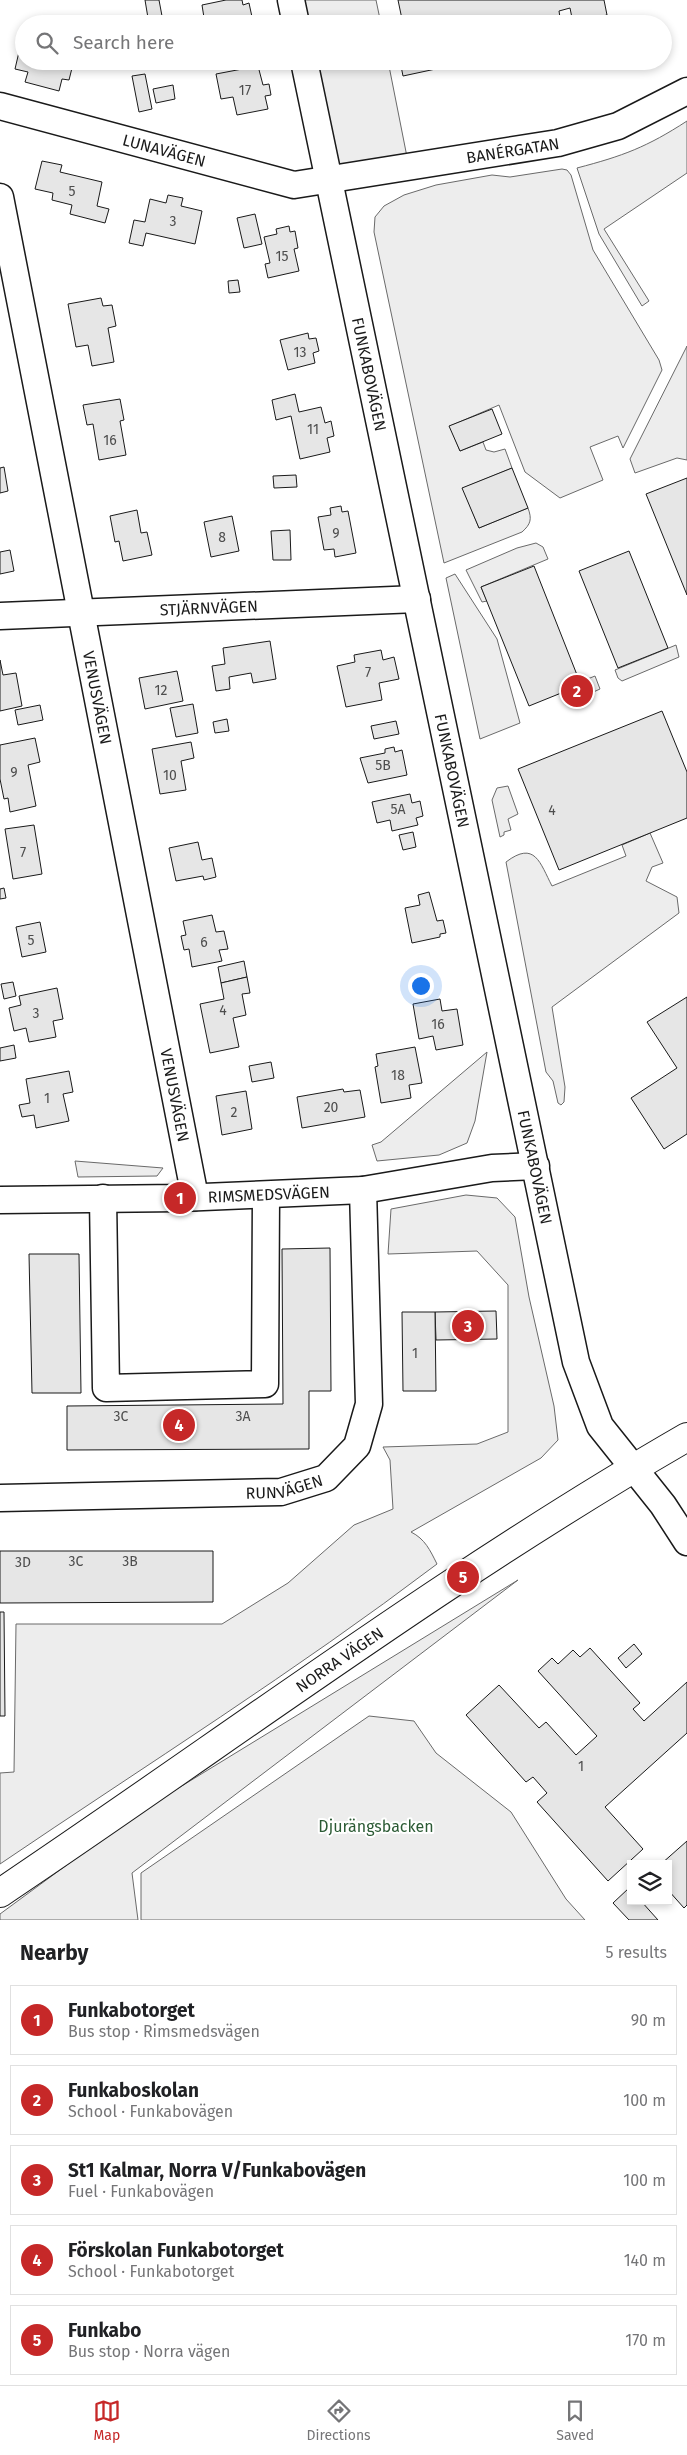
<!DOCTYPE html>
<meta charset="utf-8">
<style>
body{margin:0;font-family:"Fira Sans",sans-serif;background:#f6f6f6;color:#202124}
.controls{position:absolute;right:15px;bottom:15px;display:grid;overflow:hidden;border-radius:0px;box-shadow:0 2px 8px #0003}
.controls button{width:45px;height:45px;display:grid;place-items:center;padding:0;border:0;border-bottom:1px solid #e0e0e0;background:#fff;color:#202124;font:25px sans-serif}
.you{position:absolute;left:420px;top:985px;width:18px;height:18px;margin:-12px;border:4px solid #fff;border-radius:50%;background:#1a73e8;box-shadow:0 0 0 8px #1a73e833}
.badge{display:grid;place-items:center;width:32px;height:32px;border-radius:50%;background:#c62828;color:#fff;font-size:16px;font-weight:700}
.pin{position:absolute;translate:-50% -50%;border:2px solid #fff;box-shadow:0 1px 5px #0006}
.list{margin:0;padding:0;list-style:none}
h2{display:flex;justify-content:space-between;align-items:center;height:65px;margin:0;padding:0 20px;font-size:21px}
h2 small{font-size:16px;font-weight:400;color:#757577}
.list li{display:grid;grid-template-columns:32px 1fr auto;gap:15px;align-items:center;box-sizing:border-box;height:70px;margin:0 10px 10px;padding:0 10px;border:1px solid #e0e0e0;border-radius:0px}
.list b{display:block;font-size:19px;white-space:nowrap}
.list p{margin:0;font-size:16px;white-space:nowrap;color:#757577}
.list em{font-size:16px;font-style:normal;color:#757577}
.icon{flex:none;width:28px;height:28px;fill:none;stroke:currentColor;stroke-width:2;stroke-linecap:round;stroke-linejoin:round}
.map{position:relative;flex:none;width:687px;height:1920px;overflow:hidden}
.search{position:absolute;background:#fff;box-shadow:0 2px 8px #0003;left:15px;right:15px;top:15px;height:55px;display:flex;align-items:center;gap:12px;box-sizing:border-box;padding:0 18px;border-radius:28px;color:#757577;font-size:19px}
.sheet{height:465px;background:#fff}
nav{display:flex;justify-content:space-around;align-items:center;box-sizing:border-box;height:70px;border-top:1px solid #e0e0e0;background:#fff;font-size:14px;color:#757577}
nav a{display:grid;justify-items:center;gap:2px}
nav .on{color:#c62828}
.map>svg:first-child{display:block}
.green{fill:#ededed;stroke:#6a6a6a}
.building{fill:#e6e6e6;stroke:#1a1a1a}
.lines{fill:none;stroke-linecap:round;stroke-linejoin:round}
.minor-casing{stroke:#1a1a1a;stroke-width:29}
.major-casing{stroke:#1a1a1a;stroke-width:30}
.minor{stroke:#fff;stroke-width:26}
.major{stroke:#fff;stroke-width:28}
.labels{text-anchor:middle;stroke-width:4;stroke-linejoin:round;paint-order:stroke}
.number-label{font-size:14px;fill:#4d4d4d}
.street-label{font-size:16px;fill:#1a1a1a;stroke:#fff}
.park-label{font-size:16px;fill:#2b5a34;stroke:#fff}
</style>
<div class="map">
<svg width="687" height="1920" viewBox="0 0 687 1920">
<rect width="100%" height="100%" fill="#fff"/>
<g class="green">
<path d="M 291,0 L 376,0 L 381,24 L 296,24 Z"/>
<path d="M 304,61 L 388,61 L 409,167 L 329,180 Z"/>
<path d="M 687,121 L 687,173 L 604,229 L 649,301 L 642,306 L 599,234 L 577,168 C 623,156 647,147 687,121 Z"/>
<path d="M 562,169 L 567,170 L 571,175 L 593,250 L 659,360 L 662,370 L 623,448 L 618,436 L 590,447 L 603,480 L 560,498 L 525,472 L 499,405 L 450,426 L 460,451 L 483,442 L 486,450 L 494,452 L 505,449 L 512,468 L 463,488 L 479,528 L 528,508 C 532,519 531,524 522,532 L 444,563 L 374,232 L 375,217 L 384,206 L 404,195 L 436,185 L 492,175 L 510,177 Z"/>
<path d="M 687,346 L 687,460 L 677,458 L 635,473 L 630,459 Z"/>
<path d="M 536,543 L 543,547 L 548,559 L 481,587 L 487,601 L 482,602 L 466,570 L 517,548 Z"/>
<path d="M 455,574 L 497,639 L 520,723 L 480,739 L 446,578 Z"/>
<path d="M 676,645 L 679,657 L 622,681 L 618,678 L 615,670 Z"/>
<path d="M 595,676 L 600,689 L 567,704 L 562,693 L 586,683 L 585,680 Z"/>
<path d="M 508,786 L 518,814 L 508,819 L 511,830 L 504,832 L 504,835 L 500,837 L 492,800 L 497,788 Z"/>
<path d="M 650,833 L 663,863 L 652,867 L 646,881 L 677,897 L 679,913 L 552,1007 L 565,1087 L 564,1102 L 561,1105 L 558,1103 L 553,1081 L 546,1072 L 506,862 C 535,840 540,863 552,886 L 626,856 L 622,845 Z"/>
<path d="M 487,1052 L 475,1121 L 467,1143 L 439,1155 L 377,1161 L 372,1145 L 381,1142 Z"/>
<path d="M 75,1161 L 163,1168 L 157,1176 L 78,1177 Z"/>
<path d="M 466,1195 L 497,1198 L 515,1217 L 529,1297 L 554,1406 L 558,1440 L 541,1458 L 411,1532 C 425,1539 430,1550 437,1564 C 296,1671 146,1765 0,1864 L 0,1773 L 14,1772 L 16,1624 L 222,1624 L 288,1583 L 354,1525 L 393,1509 L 390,1460 L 383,1447 L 477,1444 L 508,1432 L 508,1285 L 477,1251 L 388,1254 L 391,1209 Z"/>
<path d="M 518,1580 L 132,1873 L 138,1920 L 0,1920 L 0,1914 L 136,1814 Z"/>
<path d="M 369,1716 L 414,1721 L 436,1753 L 511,1812 L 566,1899 L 585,1920 L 141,1920 L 141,1873 Z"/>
</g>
<g class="building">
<path d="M 145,0 L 159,0 L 162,16 L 148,18 Z"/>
<path d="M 226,0 L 242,0 L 243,5 L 249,3 L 252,17 L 247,18 L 249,24 L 219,24 L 218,21 L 205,24 L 202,5 Z"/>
<path d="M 398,0 L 604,0 L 607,15 L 573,23 L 570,8 L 559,11 L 561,24 L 403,24 Z"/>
<path d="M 22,39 L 24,61 L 62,61 L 73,64 L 69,80 L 62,79 L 59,91 L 25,82 L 28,72 L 15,69 Z"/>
<path d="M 400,61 L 473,61 L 403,76 Z"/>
<path d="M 258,66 L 263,85 L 269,84 L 271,95 L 265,96 L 268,109 L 237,115 L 233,97 L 221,99 L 216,74 Z"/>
<path d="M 145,74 L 152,109 L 139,112 L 132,76 Z"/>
<path d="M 173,85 L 175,99 L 156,103 L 153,89 Z"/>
<path d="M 42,161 L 62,165 L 60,172 L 102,182 L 97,206 L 109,209 L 105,223 L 70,214 L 72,205 L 52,200 L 53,193 L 35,189 Z"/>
<path d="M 168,195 L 183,198 L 181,206 L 202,211 L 195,244 L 146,233 L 143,246 L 129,243 L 134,220 L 145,222 L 150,199 L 166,203 Z"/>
<path d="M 255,214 L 262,244 L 244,248 L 237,218 Z"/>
<path d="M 289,226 L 290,232 L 295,231 L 298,248 L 294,249 L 299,271 L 268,278 L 265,264 L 270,263 L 264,237 L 277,234 L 276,229 Z"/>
<path d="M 238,280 L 240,292 L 229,293 L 228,281 Z"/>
<path d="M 101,298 L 103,306 L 112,305 L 116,326 L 108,328 L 114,362 L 92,366 L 88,345 L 76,347 L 68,304 Z"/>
<path d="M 308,333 L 309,339 L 316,338 L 319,351 L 313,353 L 315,363 L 288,370 L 280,340 Z"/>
<path d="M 295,394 L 299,412 L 321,407 L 325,423 L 331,421 L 334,436 L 327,438 L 330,452 L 300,459 L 291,416 L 276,420 L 272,400 Z"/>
<path d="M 120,399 L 124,420 L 120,421 L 126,455 L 99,460 L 93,424 L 87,425 L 83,405 Z"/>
<path d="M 492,409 L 502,434 L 460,451 L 449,426 Z"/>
<path d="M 4,467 L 8,491 L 0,493 L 0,468 Z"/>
<path d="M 512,468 L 528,508 L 479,528 L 462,488 Z"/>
<path d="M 296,475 L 297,487 L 274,488 L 273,476 Z"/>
<path d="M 687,478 L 687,595 L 646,494 Z"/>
<path d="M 341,506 L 342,512 L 348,511 L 356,553 L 335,557 L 334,549 L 324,550 L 318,517 L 331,515 L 330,508 Z"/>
<path d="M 137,510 L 141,533 L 147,532 L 152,555 L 123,561 L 119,541 L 115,542 L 110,516 Z"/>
<path d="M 232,516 L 239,551 L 211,557 L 204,522 Z"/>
<path d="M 290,530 L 291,560 L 273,560 L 271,531 Z"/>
<path d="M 10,550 L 14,571 L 0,574 L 0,552 Z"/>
<path d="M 629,551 L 668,648 L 618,668 L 579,571 Z"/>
<path d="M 534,566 L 581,685 L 529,706 L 481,587 Z"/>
<path d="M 270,641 L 276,679 L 253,683 L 251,673 L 229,677 L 230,689 L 216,691 L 212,666 L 225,664 L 223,648 Z"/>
<path d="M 381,650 L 383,660 L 394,657 L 399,679 L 379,683 L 382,700 L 346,707 L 337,666 L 355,662 L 354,655 Z"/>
<path d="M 0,660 L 3,675 L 16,673 L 22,706 L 0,711 Z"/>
<path d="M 177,671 L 183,701 L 145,709 L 139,678 Z"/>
<path d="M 193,704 L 198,733 L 176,737 L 170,708 Z"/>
<path d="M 40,705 L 43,720 L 18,725 L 15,710 Z"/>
<path d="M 662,711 L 687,772 L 687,818 L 559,870 L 518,769 Z"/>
<path d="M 227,719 L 229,731 L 215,733 L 213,722 Z"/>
<path d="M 396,721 L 399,734 L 374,739 L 371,726 Z"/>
<path d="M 35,738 L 40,762 L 28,765 L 36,806 L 10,812 L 8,798 L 4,799 L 0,779 L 0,745 Z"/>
<path d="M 191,742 L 194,758 L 181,761 L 186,790 L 160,794 L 152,749 Z"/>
<path d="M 394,747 L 395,752 L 402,750 L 407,775 L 368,783 L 360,758 L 385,753 L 385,749 Z"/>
<path d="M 410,794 L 412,803 L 420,801 L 423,816 L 416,818 L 418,825 L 392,831 L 390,820 L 377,823 L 372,802 Z"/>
<path d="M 34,825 L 42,874 L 13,879 L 5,829 Z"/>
<path d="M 413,832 L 416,847 L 403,850 L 399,835 Z"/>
<path d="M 198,842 L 202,860 L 212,858 L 216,877 L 204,880 L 203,876 L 176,881 L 169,848 Z"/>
<path d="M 4,888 L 6,898 L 0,899 L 0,889 Z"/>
<path d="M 429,892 L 437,921 L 443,920 L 446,933 L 440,934 L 440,937 L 412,943 L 405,908 L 420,905 L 418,895 Z"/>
<path d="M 212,915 L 216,932 L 224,931 L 228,949 L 219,950 L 222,961 L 192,967 L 189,949 L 184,950 L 181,936 L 186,935 L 183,921 Z"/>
<path d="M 40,922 L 46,952 L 22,957 L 16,927 Z"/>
<path d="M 244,961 L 247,977 L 221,983 L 218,967 Z"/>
<path d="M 247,977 L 250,993 L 242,994 L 246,1015 L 233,1018 L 239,1047 L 210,1053 L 200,1004 L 224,999 L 221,983 Z"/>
<path d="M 13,982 L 16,996 L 4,999 L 1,984 Z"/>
<path d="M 57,988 L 63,1019 L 53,1021 L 56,1037 L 29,1042 L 26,1028 L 14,1031 L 9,1008 L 21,1005 L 19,996 Z"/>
<path d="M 687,997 L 687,1134 L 664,1149 L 631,1098 L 677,1068 L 647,1022 Z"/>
<path d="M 440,999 L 442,1011 L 457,1009 L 463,1045 L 436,1050 L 433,1036 L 419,1039 L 413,1004 Z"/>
<path d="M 14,1045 L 16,1058 L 0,1061 L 0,1048 Z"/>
<path d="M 415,1047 L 422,1083 L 409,1085 L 411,1098 L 381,1103 L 375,1067 L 378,1066 L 376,1054 Z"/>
<path d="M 271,1062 L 274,1078 L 252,1082 L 249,1066 Z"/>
<path d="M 69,1071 L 73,1092 L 63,1094 L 69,1121 L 36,1128 L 34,1115 L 22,1117 L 19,1105 L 30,1103 L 26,1079 Z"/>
<path d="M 343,1089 L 344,1092 L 360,1090 L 365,1117 L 302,1128 L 297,1097 Z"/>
<path d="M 246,1091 L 252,1129 L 222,1135 L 216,1096 Z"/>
<path d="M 330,1248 L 331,1391 L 309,1391 L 309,1449 L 67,1450 L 67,1406 L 283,1404 L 282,1249 Z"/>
<path d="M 29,1254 L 79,1254 L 81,1393 L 32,1393 Z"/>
<path d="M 496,1311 L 497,1339 L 436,1340 L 435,1312 Z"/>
<path d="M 402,1312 L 435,1312 L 436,1391 L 403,1391 Z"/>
<path d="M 0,1551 L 213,1551 L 213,1602 L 0,1603 Z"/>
<path d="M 0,1612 L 4,1612 L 5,1716 L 0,1716 Z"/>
<path d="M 634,1644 L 642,1654 L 626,1668 L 618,1658 Z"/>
<path d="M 590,1648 L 640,1703 L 633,1709 L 644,1721 L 687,1682 L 687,1733 L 605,1807 L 643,1849 L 608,1881 L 537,1802 L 547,1793 L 533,1777 L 526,1782 L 466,1715 L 499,1685 L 539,1728 L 546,1722 L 576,1755 L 597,1736 L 538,1671 L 552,1658 L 558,1664 L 573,1650 L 580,1657 Z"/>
<path d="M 687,1841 L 687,1905 L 684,1908 L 668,1890 L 668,1864 L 661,1864 Z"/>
<path d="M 629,1888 L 631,1901 L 641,1901 L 658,1920 L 629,1920 L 613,1903 Z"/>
</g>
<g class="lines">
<defs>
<g id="minor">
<path d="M 291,0 L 296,24"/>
<path id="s1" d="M 304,61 L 576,1362 L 600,1426 L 663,1505 L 687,1542"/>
<path id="s2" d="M 0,106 L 294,185 L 558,143 L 618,126 L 687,91"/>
<path id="s3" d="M 0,197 L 195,1197"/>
<path id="s4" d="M 0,616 L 417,599"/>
<path d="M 103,1198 L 106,1388 L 265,1384 L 266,1195"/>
<path id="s5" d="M 0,1200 L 180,1198 L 363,1190 L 492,1168 L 536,1166"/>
<path id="s6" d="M 0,1498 L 281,1492 L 326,1478 L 357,1446 L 369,1404 L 363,1190"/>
</g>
<g id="major">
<path id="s7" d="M 0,1893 C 228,1740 449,1574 687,1437"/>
</g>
</defs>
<use href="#minor" class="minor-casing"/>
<use href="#major" class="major-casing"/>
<use href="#minor" class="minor"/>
<use href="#major" class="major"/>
</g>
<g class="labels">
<g class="number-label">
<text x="245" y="95">17</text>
<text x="72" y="196">5</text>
<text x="173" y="226">3</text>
<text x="282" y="261">15</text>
<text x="300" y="357">13</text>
<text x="313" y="434">11</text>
<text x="110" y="445">16</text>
<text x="336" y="538">9</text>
<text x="222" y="542">8</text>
<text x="368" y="677">7</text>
<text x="161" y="695">12</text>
<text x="383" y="770">5B</text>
<text x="14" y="777">9</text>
<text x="170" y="780">10</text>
<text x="398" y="814">5A</text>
<text x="552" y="815">4</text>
<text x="23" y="857">7</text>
<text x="31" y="945">5</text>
<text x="204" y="947">6</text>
<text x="223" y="1015">4</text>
<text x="36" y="1018">3</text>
<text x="438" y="1029">16</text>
<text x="398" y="1080">18</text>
<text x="47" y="1103">1</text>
<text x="331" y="1112">20</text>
<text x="234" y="1117">2</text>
<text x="415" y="1358">1</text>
<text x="121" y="1421">3C</text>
<text x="243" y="1421">3A</text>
<text x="76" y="1566">3C</text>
<text x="130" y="1566">3B</text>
<text x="23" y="1567">3D</text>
<text x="581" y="1771">1</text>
</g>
<g class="street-label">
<text dy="6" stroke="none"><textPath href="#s2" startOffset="170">LUNAVÄGEN</textPath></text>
<text dy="6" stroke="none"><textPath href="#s2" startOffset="526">BANÉRGATAN</textPath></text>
<text dy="6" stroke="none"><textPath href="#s1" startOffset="320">FUNKABOVÄGEN</textPath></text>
<text dy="6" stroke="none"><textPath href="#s4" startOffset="209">STJÄRNVÄGEN</textPath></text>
<text dy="6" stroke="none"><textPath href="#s3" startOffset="510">VENUSVÄGEN</textPath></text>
<text dy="6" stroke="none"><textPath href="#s1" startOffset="725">FUNKABOVÄGEN</textPath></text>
<text dy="6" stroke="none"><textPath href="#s3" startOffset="915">VENUSVÄGEN</textPath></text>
<text dy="6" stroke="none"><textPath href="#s1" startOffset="1130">FUNKABOVÄGEN</textPath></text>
<text dy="6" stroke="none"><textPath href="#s5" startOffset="269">RIMSMEDSVÄGEN</textPath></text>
<text dy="6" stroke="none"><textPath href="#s6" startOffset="285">RUNVÄGEN</textPath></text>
<text dy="6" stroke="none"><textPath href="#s7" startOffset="412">NORRA VÄGEN</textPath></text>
</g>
<g class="park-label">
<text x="376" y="1832">Djurängsbacken</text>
</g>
</g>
</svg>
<div class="controls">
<button><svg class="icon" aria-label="layers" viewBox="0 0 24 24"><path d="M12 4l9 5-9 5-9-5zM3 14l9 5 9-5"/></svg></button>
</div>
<div class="you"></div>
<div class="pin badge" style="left:180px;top:1198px">1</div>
<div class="pin badge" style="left:577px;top:691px">2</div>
<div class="pin badge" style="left:468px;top:1326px">3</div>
<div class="pin badge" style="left:179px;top:1425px">4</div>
<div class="pin badge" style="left:463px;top:1577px">5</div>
<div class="search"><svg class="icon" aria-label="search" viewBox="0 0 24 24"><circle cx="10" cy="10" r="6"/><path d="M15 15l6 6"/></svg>Search here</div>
</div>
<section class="sheet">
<h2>Nearby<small>5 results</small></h2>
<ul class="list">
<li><span class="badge">1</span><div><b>Funkabotorget</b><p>Bus stop · Rimsmedsvägen</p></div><em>90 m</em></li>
<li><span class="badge">2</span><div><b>Funkaboskolan</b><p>School · Funkabovägen</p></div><em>100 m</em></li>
<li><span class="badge">3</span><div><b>St1 Kalmar, Norra V/Funkabovägen</b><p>Fuel · Funkabovägen</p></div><em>100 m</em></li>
<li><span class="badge">4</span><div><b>Förskolan Funkabotorget</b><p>School · Funkabotorget</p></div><em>140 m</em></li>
<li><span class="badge">5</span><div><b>Funkabo</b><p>Bus stop · Norra vägen</p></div><em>170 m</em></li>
</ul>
</section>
<nav>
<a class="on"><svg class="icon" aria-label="map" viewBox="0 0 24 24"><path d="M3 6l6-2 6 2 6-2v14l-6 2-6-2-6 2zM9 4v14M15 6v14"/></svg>Map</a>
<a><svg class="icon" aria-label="directions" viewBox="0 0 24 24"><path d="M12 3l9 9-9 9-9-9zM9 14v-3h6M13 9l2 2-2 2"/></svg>Directions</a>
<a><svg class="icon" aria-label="saved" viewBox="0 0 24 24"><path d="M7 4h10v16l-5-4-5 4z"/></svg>Saved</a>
</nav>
